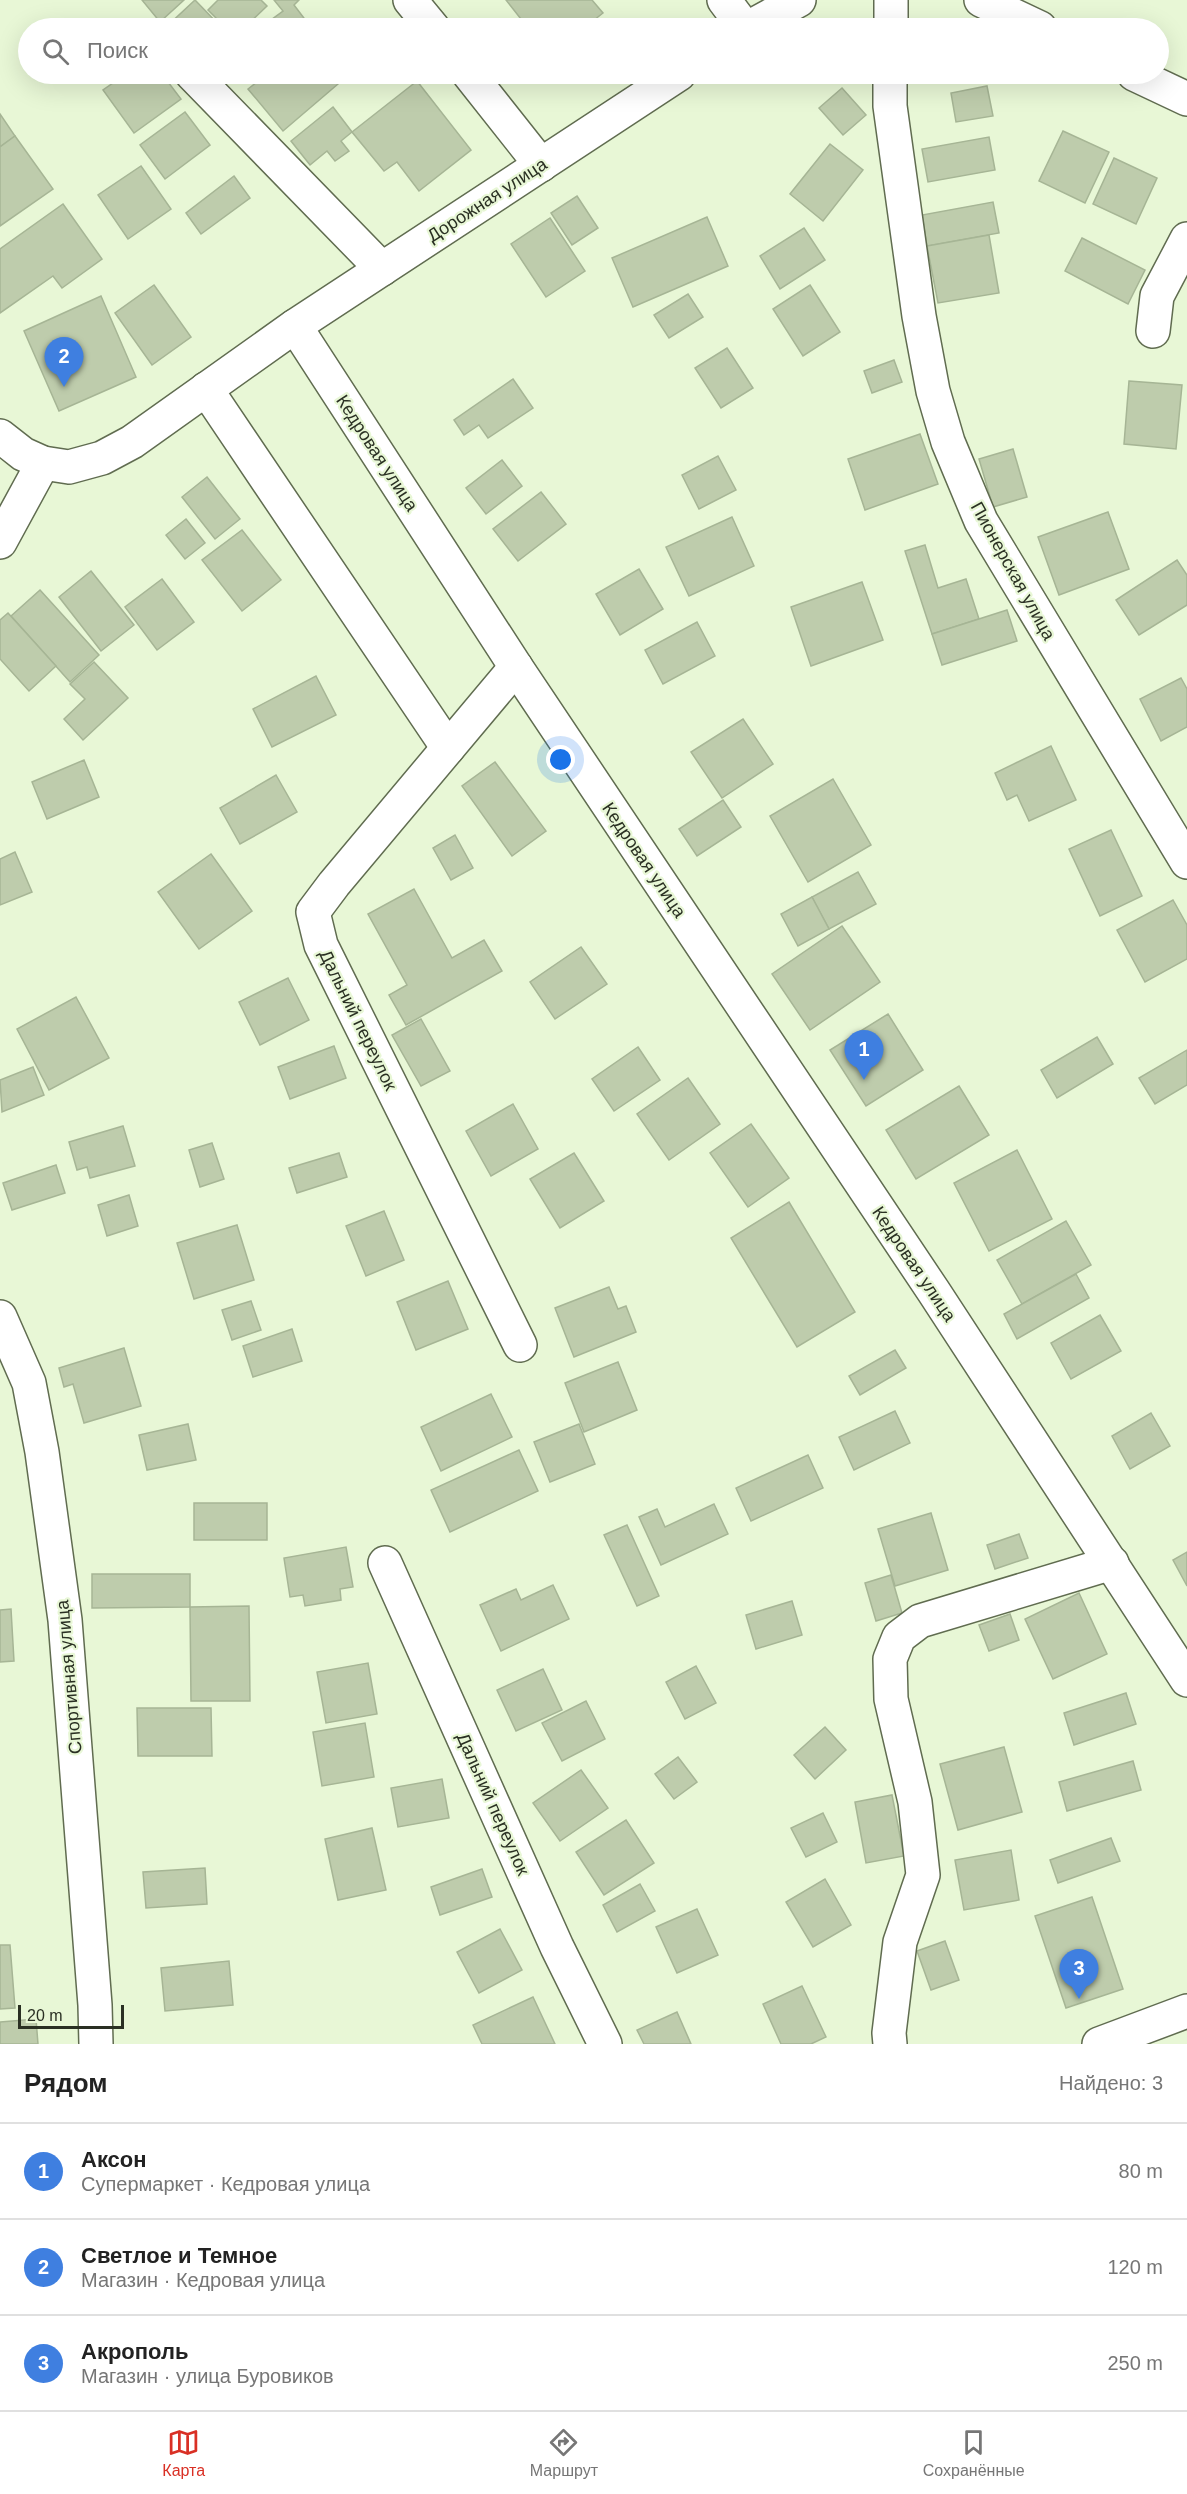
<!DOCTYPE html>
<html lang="ru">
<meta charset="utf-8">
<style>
body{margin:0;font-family:Arial,sans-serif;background:#f6f6f6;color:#222}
.scale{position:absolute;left:18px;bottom:15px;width:106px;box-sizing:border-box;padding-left:6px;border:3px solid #2a3023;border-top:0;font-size:16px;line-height:21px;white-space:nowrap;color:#2a3023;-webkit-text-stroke:4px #e8f7d6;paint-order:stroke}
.you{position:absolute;left:561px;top:760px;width:21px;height:21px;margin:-15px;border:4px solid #fff;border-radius:50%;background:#1a73e8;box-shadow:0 0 0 9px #1a73e833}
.badge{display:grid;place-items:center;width:39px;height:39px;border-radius:50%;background:#d93025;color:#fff;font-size:20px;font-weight:700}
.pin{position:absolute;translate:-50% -50px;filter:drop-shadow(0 2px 3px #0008)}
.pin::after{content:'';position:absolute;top:32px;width:21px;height:18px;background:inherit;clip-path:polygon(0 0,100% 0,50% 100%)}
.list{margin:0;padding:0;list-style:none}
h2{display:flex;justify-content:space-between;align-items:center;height:78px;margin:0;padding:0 24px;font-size:26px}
h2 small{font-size:20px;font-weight:400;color:#767676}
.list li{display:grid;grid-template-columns:39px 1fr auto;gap:18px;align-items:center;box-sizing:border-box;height:96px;padding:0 24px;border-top:2px solid #e0e0e0}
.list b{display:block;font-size:22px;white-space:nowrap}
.list p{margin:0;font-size:20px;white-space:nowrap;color:#767676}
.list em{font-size:20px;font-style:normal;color:#767676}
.icon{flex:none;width:33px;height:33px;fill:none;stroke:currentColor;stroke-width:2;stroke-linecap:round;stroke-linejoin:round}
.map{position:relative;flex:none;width:1187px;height:2044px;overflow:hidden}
.search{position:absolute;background:#fff;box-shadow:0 6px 24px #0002;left:18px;right:18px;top:18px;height:66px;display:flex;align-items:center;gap:15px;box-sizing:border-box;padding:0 21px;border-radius:33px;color:#767676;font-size:22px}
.sheet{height:366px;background:#fff}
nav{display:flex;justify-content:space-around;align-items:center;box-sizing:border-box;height:84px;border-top:2px solid #e0e0e0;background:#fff;font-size:16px;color:#767676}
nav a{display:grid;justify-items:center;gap:3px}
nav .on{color:#d93025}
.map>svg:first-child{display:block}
.building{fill:#beccac;stroke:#a6b595;stroke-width:1.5}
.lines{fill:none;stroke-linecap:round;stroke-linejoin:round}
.minor-casing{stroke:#606c50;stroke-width:36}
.minor{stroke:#fff;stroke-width:33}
.labels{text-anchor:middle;stroke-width:4.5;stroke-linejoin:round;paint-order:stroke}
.street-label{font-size:18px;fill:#2a3023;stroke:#e8f7d6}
</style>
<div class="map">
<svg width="1187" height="2044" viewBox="0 0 1187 2044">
<rect width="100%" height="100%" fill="#e8f7d6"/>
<g class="building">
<path d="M 142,0 L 184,0 L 160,22 Z"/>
<path d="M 195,0 L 222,28 L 165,28 Z"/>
<path d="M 218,0 L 261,0 L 267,6 L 244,28 L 226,28 L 208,10 Z"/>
<path d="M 274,0 L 299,0 L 294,5 L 310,26 L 260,28 L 283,11 Z"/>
<path d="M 506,0 L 592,0 L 603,13 L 584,28 L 528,28 Z"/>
<path d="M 126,74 L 162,74 L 181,99 L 134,133 L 103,90 Z"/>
<path d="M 267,74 L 329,74 L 338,84 L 283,131 L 248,89 Z"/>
<path d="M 417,81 L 471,150 L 419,191 L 397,162 L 384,171 L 352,132 Z"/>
<path d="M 987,86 L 993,116 L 956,122 L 951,93 Z"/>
<path d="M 842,88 L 866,115 L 843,135 L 819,108 Z"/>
<path d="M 333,107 L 352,132 L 341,141 L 349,151 L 335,161 L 327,151 L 310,165 L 291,141 Z"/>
<path d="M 185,112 L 210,145 L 165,179 L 140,145 Z"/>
<path d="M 0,114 L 15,136 L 0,147 Z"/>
<path d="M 1063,131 L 1109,152 L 1085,203 L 1039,181 Z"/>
<path d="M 15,136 L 53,189 L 0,226 L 0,147 Z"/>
<path d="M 989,137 L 995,170 L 928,182 L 922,149 Z"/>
<path d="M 830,144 L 863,170 L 823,221 L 790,194 Z"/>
<path d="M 1114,158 L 1157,178 L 1136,224 L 1093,204 Z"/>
<path d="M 141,166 L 171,209 L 128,239 L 98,195 Z"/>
<path d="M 234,176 L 250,198 L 201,234 L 186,213 Z"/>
<path d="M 577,196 L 598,228 L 572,245 L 551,213 Z"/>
<path d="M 993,202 L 999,233 L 927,246 L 922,215 Z"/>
<path d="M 63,204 L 102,259 L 62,288 L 53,276 L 0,313 L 0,249 Z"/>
<path d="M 707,217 L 728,266 L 633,307 L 612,258 Z"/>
<path d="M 550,218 L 585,271 L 546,297 L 511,244 Z"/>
<path d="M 804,228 L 825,260 L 780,289 L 760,256 Z"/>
<path d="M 989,235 L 999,293 L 938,303 L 927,246 Z"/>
<path d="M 1082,238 L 1145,270 L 1128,304 L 1065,271 Z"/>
<path d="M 154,285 L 191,337 L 152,365 L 115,313 Z"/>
<path d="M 810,285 L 840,332 L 803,356 L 773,309 Z"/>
<path d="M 688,294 L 703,317 L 669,338 L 654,315 Z"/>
<path d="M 101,296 L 136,377 L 59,411 L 24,331 Z"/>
<path d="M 727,348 L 753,388 L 721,408 L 695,368 Z"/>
<path d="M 894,360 L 902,382 L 872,393 L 864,371 Z"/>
<path d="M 513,379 L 533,408 L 488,438 L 479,425 L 464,435 L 454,420 Z"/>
<path d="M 1129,381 L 1182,385 L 1176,449 L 1124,444 Z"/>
<path d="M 920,434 L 938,484 L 865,510 L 848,459 Z"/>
<path d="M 1013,449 L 1027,497 L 993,507 L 979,459 Z"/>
<path d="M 718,456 L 736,490 L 699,509 L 682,475 Z"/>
<path d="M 502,460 L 522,486 L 486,514 L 466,488 Z"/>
<path d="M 207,477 L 240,519 L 215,539 L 182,497 Z"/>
<path d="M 541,492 L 566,524 L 518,561 L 493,529 Z"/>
<path d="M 1108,512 L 1129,569 L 1059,595 L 1038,537 Z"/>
<path d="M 732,517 L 754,566 L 689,596 L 666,547 Z"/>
<path d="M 186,519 L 205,543 L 185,559 L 166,535 Z"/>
<path d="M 242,530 L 281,580 L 242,611 L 202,560 Z"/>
<path d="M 925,545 L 938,588 L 966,579 L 979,619 L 932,634 L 905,551 Z"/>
<path d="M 1177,560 L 1187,575 L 1187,605 L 1139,635 L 1116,600 Z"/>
<path d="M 639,569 L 663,609 L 620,635 L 596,594 Z"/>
<path d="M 91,571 L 134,625 L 101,651 L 59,597 Z"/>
<path d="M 162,579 L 194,622 L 157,650 L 125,607 Z"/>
<path d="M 862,582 L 883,640 L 811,666 L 791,607 Z"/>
<path d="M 40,590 L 99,655 L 70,682 L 11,616 Z"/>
<path d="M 1007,610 L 1017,641 L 942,665 L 932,634 Z"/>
<path d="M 8,613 L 56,666 L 29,691 L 0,659 L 0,620 Z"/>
<path d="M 697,622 L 715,656 L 663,684 L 645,650 Z"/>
<path d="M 94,662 L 128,698 L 83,740 L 64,719 L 85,699 L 70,684 Z"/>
<path d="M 316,676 L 336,715 L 272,747 L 253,709 Z"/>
<path d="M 1181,678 L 1187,689 L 1187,727 L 1161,741 L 1140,699 Z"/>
<path d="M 743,719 L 773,764 L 722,798 L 691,752 Z"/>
<path d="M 1051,746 L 1076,800 L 1029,821 L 1017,795 L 1007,800 L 995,773 Z"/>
<path d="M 84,760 L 99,797 L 47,819 L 32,782 Z"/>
<path d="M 495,762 L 546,831 L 512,856 L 462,786 Z"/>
<path d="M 276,775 L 297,812 L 240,844 L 220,808 Z"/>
<path d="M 833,779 L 871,845 L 808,882 L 770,816 Z"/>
<path d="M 723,800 L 741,827 L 697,856 L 679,829 Z"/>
<path d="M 1111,830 L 1142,896 L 1100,916 L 1069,849 Z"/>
<path d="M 455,835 L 473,868 L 451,880 L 433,848 Z"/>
<path d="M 15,852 L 32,892 L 0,905 L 0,859 Z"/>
<path d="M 211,854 L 252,911 L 199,949 L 158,892 Z"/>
<path d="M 858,872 L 876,904 L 829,929 L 812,897 Z"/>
<path d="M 414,889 L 452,958 L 484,940 L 502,971 L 406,1025 L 389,995 L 407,985 L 368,914 Z"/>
<path d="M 812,897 L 829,929 L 798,946 L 781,914 Z"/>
<path d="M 1173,900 L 1187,925 L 1187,959 L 1145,982 L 1117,930 Z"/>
<path d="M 842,926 L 880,982 L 810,1030 L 772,974 Z"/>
<path d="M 581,947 L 607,984 L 555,1019 L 530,982 Z"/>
<path d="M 288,978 L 309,1020 L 260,1045 L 239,1002 Z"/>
<path d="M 76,997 L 109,1058 L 49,1090 L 17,1029 Z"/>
<path d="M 888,1014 L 923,1070 L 866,1106 L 830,1050 Z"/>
<path d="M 421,1019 L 450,1071 L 421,1086 L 392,1035 Z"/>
<path d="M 1097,1037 L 1113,1064 L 1057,1098 L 1041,1070 Z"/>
<path d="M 334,1046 L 346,1078 L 290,1099 L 278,1067 Z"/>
<path d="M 638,1047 L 660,1080 L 614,1111 L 592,1079 Z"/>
<path d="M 1187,1050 L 1187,1085 L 1155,1104 L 1139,1078 Z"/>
<path d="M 33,1067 L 44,1095 L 2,1112 L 0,1080 Z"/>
<path d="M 688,1078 L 720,1124 L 669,1160 L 637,1114 Z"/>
<path d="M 959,1086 L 989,1135 L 916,1179 L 886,1130 Z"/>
<path d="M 513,1104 L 538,1149 L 491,1176 L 466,1131 Z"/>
<path d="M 751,1124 L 789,1178 L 748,1207 L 710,1153 Z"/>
<path d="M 123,1126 L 135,1166 L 90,1178 L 87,1167 L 77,1170 L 69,1142 Z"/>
<path d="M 212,1143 L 224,1179 L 200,1187 L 189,1150 Z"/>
<path d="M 1017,1150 L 1052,1219 L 989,1251 L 954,1183 Z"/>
<path d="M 339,1153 L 347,1177 L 297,1193 L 289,1168 Z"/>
<path d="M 574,1153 L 604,1201 L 560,1228 L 530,1179 Z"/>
<path d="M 56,1165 L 65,1193 L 12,1210 L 3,1183 Z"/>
<path d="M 129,1195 L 138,1226 L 107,1236 L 98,1205 Z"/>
<path d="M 789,1202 L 855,1312 L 797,1347 L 731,1238 Z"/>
<path d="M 384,1211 L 404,1260 L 366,1276 L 346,1226 Z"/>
<path d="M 1066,1221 L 1091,1265 L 1022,1304 L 997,1260 Z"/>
<path d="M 237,1225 L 254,1280 L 194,1299 L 177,1243 Z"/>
<path d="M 1076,1274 L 1089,1298 L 1017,1339 L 1004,1314 Z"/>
<path d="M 448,1281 L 468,1329 L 416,1350 L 397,1302 Z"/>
<path d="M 609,1287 L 618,1309 L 626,1306 L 636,1332 L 574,1357 L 555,1308 Z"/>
<path d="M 251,1301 L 261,1330 L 232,1340 L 222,1310 Z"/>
<path d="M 1100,1315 L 1121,1351 L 1071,1379 L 1051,1343 Z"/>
<path d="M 292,1329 L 302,1361 L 253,1377 L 243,1346 Z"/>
<path d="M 124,1348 L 141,1406 L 84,1423 L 73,1384 L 64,1387 L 59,1368 Z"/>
<path d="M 895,1350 L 906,1368 L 860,1395 L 849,1376 Z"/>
<path d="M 618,1362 L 637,1410 L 584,1432 L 565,1383 Z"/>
<path d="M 491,1394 L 512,1437 L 441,1471 L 421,1427 Z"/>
<path d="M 895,1411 L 910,1443 L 854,1470 L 839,1437 Z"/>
<path d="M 1151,1413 L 1170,1446 L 1130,1469 L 1112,1436 Z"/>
<path d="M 188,1424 L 196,1460 L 147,1470 L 139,1435 Z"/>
<path d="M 579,1424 L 595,1464 L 550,1482 L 534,1442 Z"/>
<path d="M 519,1450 L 538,1491 L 450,1532 L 431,1490 Z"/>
<path d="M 808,1455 L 823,1488 L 751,1521 L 736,1488 Z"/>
<rect x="194" y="1503" width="73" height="37"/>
<path d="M 714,1504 L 728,1534 L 661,1565 L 639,1517 L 657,1509 L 665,1527 Z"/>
<path d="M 931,1513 L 948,1570 L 895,1586 L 878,1529 Z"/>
<path d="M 627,1525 L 659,1596 L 637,1606 L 604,1535 Z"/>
<path d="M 1019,1534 L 1028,1558 L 995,1569 L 987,1545 Z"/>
<path d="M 346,1547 L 353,1587 L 340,1589 L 341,1600 L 305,1606 L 303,1595 L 290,1597 L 284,1558 Z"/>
<path d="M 1187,1552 L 1187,1586 L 1173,1560 Z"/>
<path d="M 92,1574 L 190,1574 L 190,1607 L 92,1608 Z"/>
<path d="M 891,1575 L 902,1613 L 876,1621 L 865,1583 Z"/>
<path d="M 553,1585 L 569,1619 L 501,1651 L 480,1605 L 516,1589 L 521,1600 Z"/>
<path d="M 1079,1593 L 1107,1654 L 1053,1679 L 1025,1619 Z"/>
<path d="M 792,1601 L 802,1635 L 756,1649 L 746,1615 Z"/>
<path d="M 249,1606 L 250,1701 L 191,1701 L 190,1607 Z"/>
<path d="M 11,1609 L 14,1661 L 0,1662 L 0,1610 Z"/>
<path d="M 1010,1614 L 1019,1640 L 989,1651 L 979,1625 Z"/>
<path d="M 368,1663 L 377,1714 L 326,1723 L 317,1672 Z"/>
<path d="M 696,1666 L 716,1703 L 685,1719 L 666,1682 Z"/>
<path d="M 543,1669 L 562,1710 L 516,1731 L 497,1690 Z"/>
<path d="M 1126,1693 L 1136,1724 L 1074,1745 L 1064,1713 Z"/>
<path d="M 586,1701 L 605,1739 L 562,1761 L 542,1723 Z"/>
<path d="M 137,1708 L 211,1708 L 212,1756 L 138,1756 Z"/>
<path d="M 365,1723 L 374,1777 L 322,1786 L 313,1732 Z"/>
<path d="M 825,1727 L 846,1750 L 815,1779 L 794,1755 Z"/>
<path d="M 1004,1747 L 1022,1812 L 958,1830 L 940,1764 Z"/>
<path d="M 678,1757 L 697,1782 L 674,1799 L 655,1774 Z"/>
<path d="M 1133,1761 L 1141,1790 L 1067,1811 L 1059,1782 Z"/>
<path d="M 581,1770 L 608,1808 L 560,1841 L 533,1803 Z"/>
<path d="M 442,1779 L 449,1818 L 398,1827 L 391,1788 Z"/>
<path d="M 892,1795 L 904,1856 L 866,1863 L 855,1802 Z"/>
<path d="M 823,1813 L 837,1842 L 806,1857 L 791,1828 Z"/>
<path d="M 626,1820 L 654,1863 L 604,1895 L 576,1852 Z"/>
<path d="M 372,1828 L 386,1890 L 338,1900 L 325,1839 Z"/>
<path d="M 1111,1838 L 1120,1861 L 1058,1883 L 1050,1860 Z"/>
<path d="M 1011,1850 L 1019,1900 L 964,1910 L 955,1860 Z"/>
<path d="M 205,1868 L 207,1904 L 146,1908 L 143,1872 Z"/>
<path d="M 482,1869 L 492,1897 L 440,1915 L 431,1887 Z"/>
<path d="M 825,1879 L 851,1925 L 813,1947 L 786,1902 Z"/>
<path d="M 640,1884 L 655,1911 L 617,1932 L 603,1905 Z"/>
<path d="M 1092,1897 L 1123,1989 L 1066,2008 L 1035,1916 Z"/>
<path d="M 697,1909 L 718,1955 L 677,1973 L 656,1927 Z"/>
<path d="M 500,1929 L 522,1970 L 479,1993 L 457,1952 Z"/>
<path d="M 945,1941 L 959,1980 L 931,1990 L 917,1951 Z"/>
<path d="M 0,1945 L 10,1945 L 15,2008 L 0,2009 Z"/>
<path d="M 229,1961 L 233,2005 L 165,2011 L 161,1968 Z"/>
<path d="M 802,1986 L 826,2037 L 811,2044 L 781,2044 L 763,2004 Z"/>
<path d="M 533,1997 L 555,2044 L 482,2044 L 473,2025 Z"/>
<path d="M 677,2012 L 691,2044 L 644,2044 L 637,2030 Z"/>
<path d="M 36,2019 L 38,2044 L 0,2044 L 0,2022 Z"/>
</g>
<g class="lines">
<defs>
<g id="minor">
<path d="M 410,0 L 433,28"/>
<path d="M 724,0 L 745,28"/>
<path d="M 981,0 L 1040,28"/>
<path d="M 748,28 L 799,0"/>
<path d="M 891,28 L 891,0"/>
<path d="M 192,74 L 382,269"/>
<path d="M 469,74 L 541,165"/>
<path d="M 890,74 L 890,106 L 919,316 L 933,391 L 948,442 L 981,521 L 1187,862"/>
<path d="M 1134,74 L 1187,99"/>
<path d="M 295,326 L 516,667 L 934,1292 L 1187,1680"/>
<path d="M 1153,331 L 1157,296 L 1187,239"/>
<path d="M 206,389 L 448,748"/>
<path d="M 0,436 L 23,454 L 43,463 L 69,467 L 102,458 L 132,442 L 295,326 L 679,74"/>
<path d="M 0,542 L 43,463"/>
<path d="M 516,667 L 334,884 L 313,912 L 321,945 L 520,1345"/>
<path d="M 0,1317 L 29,1383 L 42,1452 L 65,1620 L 95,2005 L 96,2044"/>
<path d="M 385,1563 L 557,1947 L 605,2044"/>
<path d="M 890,2044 L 889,2033 L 900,1942 L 923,1875 L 915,1802 L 891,1699 L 890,1659 L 899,1637 L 920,1621 L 1112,1563"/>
<path d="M 1099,2044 L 1187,2011"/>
</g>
</defs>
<use href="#minor" class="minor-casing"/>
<use href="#minor" class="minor"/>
</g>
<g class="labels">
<g class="street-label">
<text transform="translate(487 200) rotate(-33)" y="6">Дорожная улица</text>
<text transform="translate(377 453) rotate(57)" y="6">Кедровая улица</text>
<text transform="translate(1013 571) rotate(61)" y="6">Пионерская улица</text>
<text transform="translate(644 860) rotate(56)" y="6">Кедровая улица</text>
<text transform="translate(358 1020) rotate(64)" y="6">Дальний переулок</text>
<text transform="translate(914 1264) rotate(56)" y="6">Кедровая улица</text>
<text transform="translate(69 1677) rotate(-95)" y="6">Спортивная улица</text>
<text transform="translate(493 1804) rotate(66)" y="6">Дальний переулок</text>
</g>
</g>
</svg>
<div class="scale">20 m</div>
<div class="you"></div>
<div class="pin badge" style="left:864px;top:1080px;background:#3f7fe0">1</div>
<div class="pin badge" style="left:64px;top:387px;background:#3f7fe0">2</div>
<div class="pin badge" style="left:1079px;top:1999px;background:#3f7fe0">3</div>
<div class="search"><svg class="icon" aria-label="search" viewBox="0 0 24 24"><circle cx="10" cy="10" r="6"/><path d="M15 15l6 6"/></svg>Поиск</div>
</div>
<section class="sheet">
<h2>Рядом<small>Найдено: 3</small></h2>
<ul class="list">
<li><span class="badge" style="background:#3f7fe0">1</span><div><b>Аксон</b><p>Супермаркет · Кедровая улица</p></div><em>80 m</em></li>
<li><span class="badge" style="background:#3f7fe0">2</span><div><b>Светлое и Темное</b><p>Магазин · Кедровая улица</p></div><em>120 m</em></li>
<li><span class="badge" style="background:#3f7fe0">3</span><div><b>Акрополь</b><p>Магазин · улица Буровиков</p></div><em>250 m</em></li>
</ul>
</section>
<nav>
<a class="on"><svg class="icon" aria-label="map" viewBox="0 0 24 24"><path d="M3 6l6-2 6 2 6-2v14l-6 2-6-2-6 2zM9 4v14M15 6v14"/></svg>Карта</a>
<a><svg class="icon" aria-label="directions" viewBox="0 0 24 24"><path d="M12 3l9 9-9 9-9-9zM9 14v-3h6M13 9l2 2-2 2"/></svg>Маршрут</a>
<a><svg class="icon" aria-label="saved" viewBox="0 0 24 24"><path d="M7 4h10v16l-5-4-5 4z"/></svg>Сохранённые</a>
</nav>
